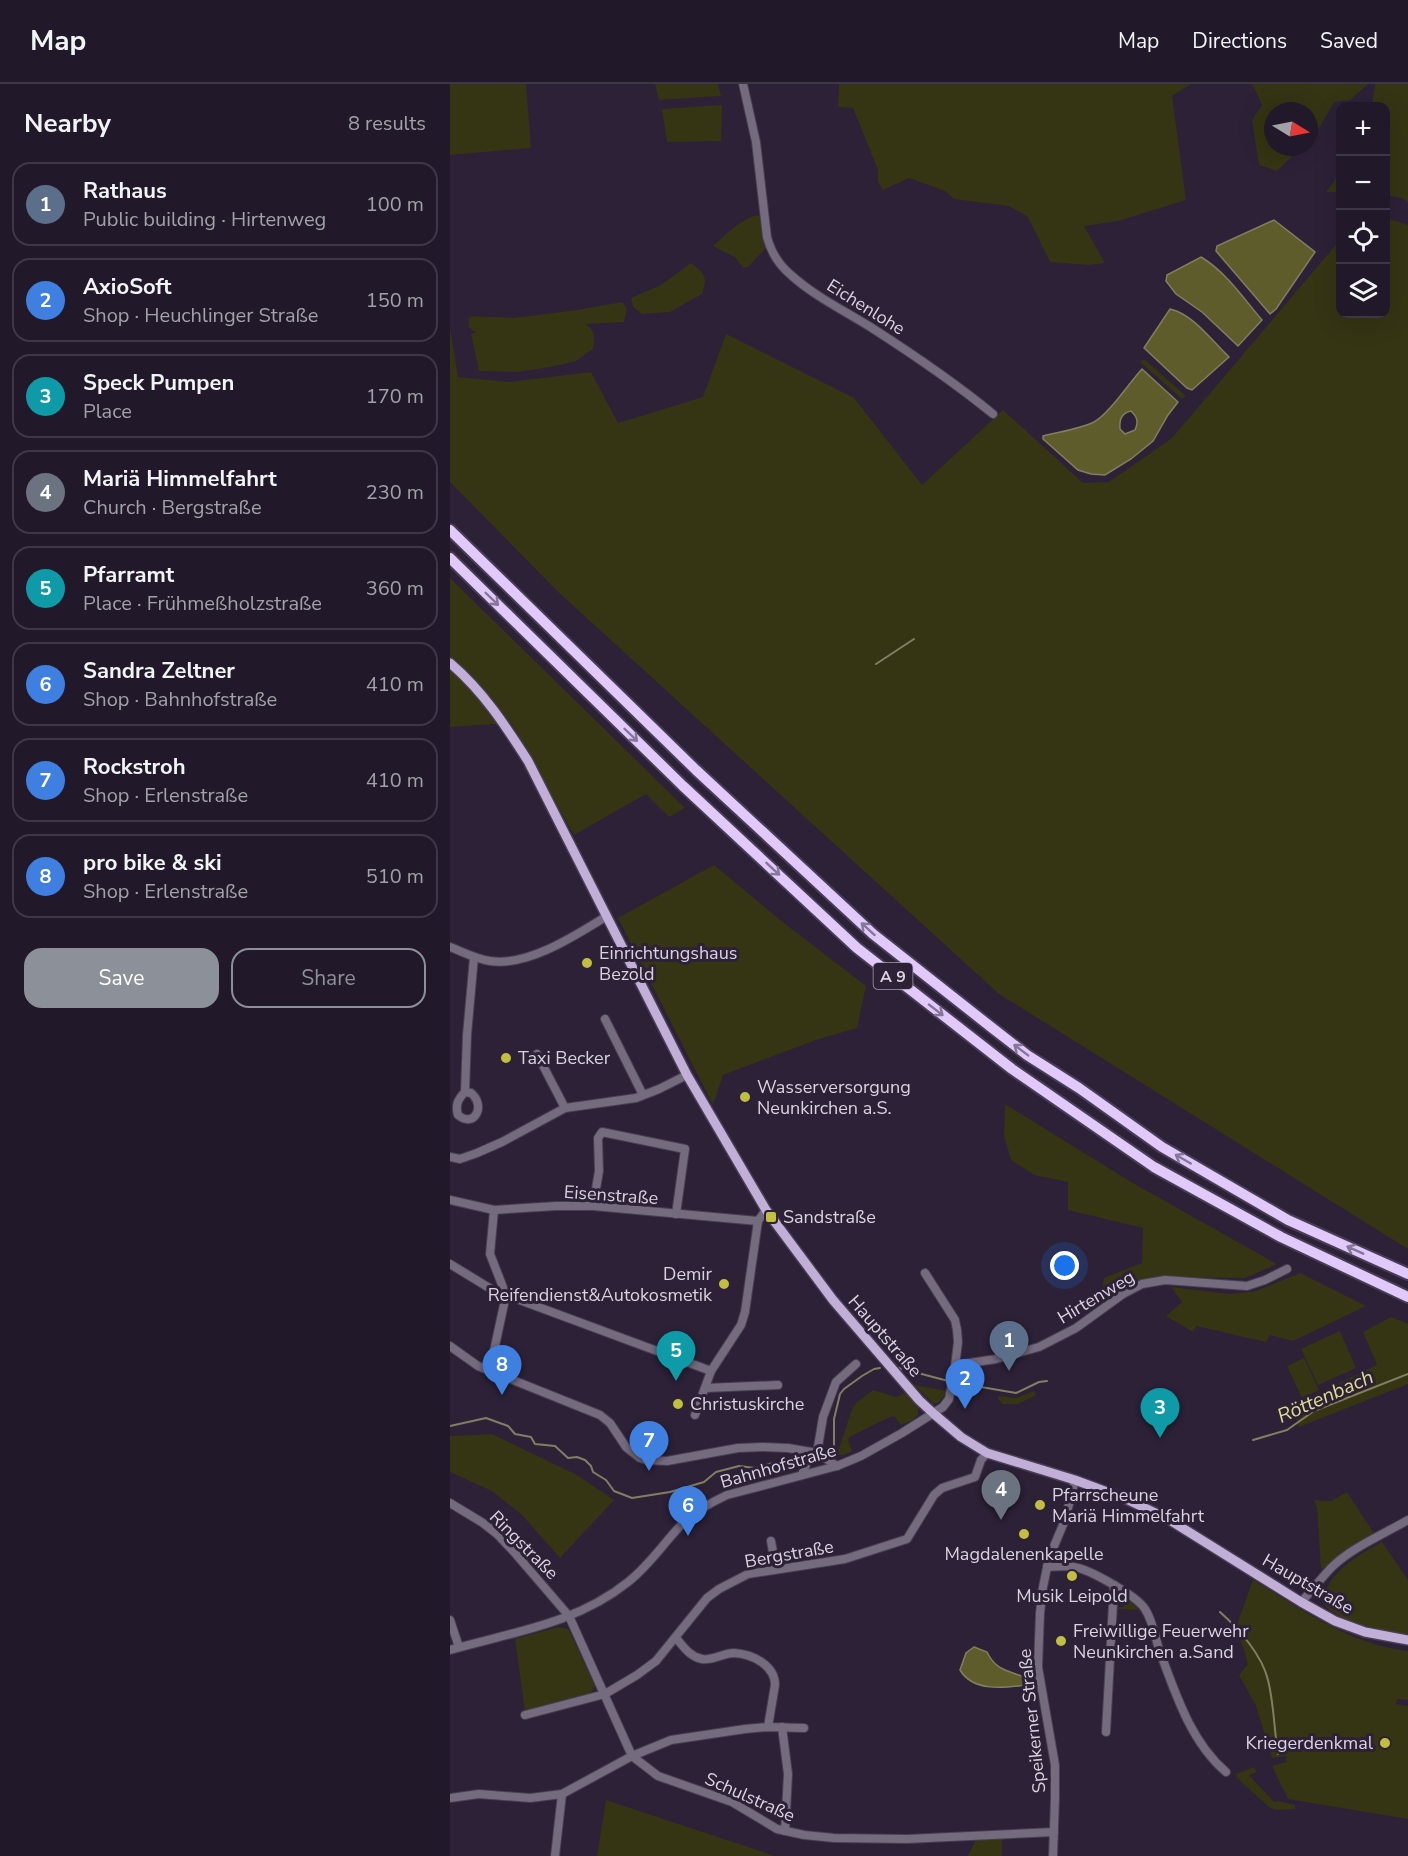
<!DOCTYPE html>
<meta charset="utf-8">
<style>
body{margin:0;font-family:"Nunito Sans",sans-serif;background:#292231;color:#f1f3f6}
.controls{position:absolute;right:18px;top:18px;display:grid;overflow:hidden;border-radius:12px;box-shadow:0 6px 24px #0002}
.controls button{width:54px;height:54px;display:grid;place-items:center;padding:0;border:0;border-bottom:2px solid #3e3846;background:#211929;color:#f1f3f6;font:30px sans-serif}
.compass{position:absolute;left:814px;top:18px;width:54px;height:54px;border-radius:50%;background:#211929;box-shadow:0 6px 24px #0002;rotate:100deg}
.you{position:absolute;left:615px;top:1182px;width:21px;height:21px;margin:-15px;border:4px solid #fff;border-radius:50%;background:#1a73e8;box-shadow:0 0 0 9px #1a73e833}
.badge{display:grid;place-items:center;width:39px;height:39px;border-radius:50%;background:#8c9099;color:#fff;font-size:20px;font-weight:700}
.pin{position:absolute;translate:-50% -50px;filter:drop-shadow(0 2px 3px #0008)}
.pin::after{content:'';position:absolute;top:32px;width:21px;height:18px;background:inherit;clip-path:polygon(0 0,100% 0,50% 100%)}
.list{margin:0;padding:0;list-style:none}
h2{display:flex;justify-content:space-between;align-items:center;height:78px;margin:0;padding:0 24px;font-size:26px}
h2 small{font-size:20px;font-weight:400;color:#a2a0a8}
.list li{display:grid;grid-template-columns:39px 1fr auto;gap:18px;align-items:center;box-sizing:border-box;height:84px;margin:0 12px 12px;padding:0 12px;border:2px solid #3e3846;border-radius:18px}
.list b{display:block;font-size:22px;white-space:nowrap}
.list p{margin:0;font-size:20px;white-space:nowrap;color:#a2a0a8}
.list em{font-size:20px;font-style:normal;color:#a2a0a8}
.actions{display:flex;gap:12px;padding:18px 24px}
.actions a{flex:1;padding:14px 0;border:2px solid #8c9099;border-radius:18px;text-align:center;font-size:21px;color:#8c9099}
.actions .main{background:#8c9099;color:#fff}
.icon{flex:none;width:33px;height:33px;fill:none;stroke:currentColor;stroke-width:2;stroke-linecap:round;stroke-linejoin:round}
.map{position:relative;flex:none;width:958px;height:1772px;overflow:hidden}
header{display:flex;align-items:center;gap:36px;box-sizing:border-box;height:84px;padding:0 30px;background:#211929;border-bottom:2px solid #3e3846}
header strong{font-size:28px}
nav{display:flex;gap:33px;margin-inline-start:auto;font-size:21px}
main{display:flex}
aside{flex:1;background:#211929}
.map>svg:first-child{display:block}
.green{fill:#353413}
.water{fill:#5d5c2a;stroke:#827f61;stroke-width:1.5;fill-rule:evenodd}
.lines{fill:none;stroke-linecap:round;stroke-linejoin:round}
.stream{stroke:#827f61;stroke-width:2}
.minor-casing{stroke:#483d52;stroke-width:10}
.major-casing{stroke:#483d52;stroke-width:12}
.highway-casing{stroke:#483d52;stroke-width:14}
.minor{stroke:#746b7e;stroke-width:8}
.major{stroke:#c2afd7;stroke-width:9}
.highway{stroke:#e1cafb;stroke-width:10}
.oneway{stroke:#867699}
.poi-dot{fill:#c1be40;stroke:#2c2137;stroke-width:2}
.labels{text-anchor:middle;stroke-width:6;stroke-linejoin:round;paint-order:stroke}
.shield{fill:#2c2137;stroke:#a59dae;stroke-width:1.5}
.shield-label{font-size:16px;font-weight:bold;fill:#d9d2e1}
.street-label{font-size:18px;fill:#d9d2e1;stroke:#2c2137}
.poi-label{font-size:18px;fill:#d9d2e1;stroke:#2c2137;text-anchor:start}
.water-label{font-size:20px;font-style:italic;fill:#dddc8d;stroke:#2c2137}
</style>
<header>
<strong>Map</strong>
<nav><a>Map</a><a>Directions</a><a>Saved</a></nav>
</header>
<main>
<aside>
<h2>Nearby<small>8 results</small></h2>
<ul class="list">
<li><span class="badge" style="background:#5c6f8a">1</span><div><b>Rathaus</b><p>Public building · Hirtenweg</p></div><em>100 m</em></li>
<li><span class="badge" style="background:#3f7fe0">2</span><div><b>AxioSoft</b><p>Shop · Heuchlinger Straße</p></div><em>150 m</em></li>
<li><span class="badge" style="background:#0f9aa8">3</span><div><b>Speck Pumpen</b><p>Place</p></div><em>170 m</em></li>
<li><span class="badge" style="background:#6b7280">4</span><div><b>Mariä Himmelfahrt</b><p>Church · Bergstraße</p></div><em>230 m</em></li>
<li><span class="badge" style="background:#0f9aa8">5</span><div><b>Pfarramt</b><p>Place · Frühmeßholzstraße</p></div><em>360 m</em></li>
<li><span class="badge" style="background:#3f7fe0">6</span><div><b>Sandra Zeltner</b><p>Shop · Bahnhofstraße</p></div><em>410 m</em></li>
<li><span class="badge" style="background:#3f7fe0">7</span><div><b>Rockstroh</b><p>Shop · Erlenstraße</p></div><em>410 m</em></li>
<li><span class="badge" style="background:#3f7fe0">8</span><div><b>pro bike &amp; ski</b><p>Shop · Erlenstraße</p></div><em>510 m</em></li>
</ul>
<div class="actions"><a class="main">Save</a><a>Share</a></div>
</aside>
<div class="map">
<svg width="958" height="1772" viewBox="0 0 958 1772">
<rect width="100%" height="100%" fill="#2c2137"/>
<g class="green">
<path d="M 0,0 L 76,0 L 81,64 L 0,71 Z"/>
<path d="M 205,0 L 268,0 L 271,12 L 209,16 Z"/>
<path d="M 389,0 L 741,0 L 722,12 L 736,116 L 668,137 L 634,142 L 655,179 L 639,181 L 600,178 L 578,133 L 559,122 L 504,115 L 495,107 L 459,94 L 433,106 L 428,98 L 428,86 L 403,24 L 388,23 Z"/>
<path d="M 802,0 L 918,0 L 900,16 L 884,18 L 868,46 L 859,55 L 859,27 L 823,27 L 823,63 L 851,63 L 827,87 L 809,81 L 802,36 L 812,21 Z"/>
<path d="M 925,0 L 958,0 L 958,119 L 953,114 L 936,111 L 936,22 L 922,22 Z"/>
<path d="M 272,21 L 271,57 L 217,58 L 212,25 Z"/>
<path d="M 890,89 L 890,108 L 876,108 Z"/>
<path d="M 307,131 L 310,133 L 313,157 L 316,164 L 298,183 L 293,184 L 285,173 L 263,162 C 276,150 290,136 307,131 Z"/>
<path d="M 936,134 L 958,141 L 958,1165 L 549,910 L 107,507 L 0,398 L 0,244 L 8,293 L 59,298 L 141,288 L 168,339 L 253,313 L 276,250 L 404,314 L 472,401 L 553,326 L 633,399 L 659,398 L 722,354 L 890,156 L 890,230 L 936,230 Z"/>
<path d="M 241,179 C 255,189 258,193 252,210 L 220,228 L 192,230 L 183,223 L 181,214 L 211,201 Z"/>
<path d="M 172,218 L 177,225 L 174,238 L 136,240 C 146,250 145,251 143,265 L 126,277 L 100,283 L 68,288 L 29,287 L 21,250 L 26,248 L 19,244 L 19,235 L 21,232 L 63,234 L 127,226 Z"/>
<path d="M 694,275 L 736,312 L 732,315 L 690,278 Z"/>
<path d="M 0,494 L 235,724 L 219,733 L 196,710 L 124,751 L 61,639 L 0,643 Z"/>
<path d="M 264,781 L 334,839 L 416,902 L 407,944 L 366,956 L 273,991 L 263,1021 L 168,834 Z"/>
<path d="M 555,1020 L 681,1098 L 827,1180 L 795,1194 L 707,1193 L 674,1203 L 650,1217 L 654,1194 L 692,1179 L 693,1144 L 618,1126 L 618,1098 L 584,1091 L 561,1076 L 554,1052 Z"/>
<path d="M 850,1189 L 916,1222 L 843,1257 L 820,1251 L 816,1258 L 746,1242 L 743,1248 L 716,1232 L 732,1218 L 721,1203 L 780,1210 L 806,1207 Z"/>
<path d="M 941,1233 L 958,1240 L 958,1300 L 849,1343 L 845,1331 L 851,1317 L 927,1281 L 913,1248 Z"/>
<path d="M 890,1247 L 906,1284 L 868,1301 L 851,1265 Z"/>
<path d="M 854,1274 L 869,1306 L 852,1314 L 837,1282 Z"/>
<path d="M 516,1287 L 530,1287 L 529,1299 L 513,1295 L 512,1291 Z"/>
<path d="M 464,1301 L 497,1307 L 489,1318 L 484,1320 Z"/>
<path d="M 423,1306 L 446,1313 L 455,1309 L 468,1324 L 468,1331 L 461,1337 L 451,1341 L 444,1332 L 440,1333 L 399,1353 L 398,1357 L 402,1367 L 394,1371 L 387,1371 L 402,1325 L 407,1318 Z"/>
<path d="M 584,1307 L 586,1311 L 568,1320 L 553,1320 L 548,1315 L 548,1312 L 566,1314 Z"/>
<path d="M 42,1350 L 127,1391 L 164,1416 L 110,1474 L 72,1431 L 42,1407 L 0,1388 L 0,1352 Z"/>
<path d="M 897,1408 L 925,1451 L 900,1463 L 879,1482 L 871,1485 L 867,1424 L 864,1416 L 881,1417 Z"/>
<path d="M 932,1458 L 958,1496 L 958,1550 C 936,1548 884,1537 872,1518 C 878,1488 906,1472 932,1458 Z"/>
<path d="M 803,1496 C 852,1526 899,1560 958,1567 L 958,1616 L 947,1615 L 946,1620 L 958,1622 L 958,1735 L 838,1715 L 822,1682 L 836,1678 L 836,1672 L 822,1674 L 806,1622 L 789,1591 L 798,1580 L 792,1560 L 785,1546 Z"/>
<path d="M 673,1512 L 680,1515 L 688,1526 L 667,1525 L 667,1524 L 674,1523 L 674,1519 L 667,1519 Z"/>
<path d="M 108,1543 L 118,1545 L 120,1548 L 145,1602 L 140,1610 L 75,1627 L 65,1555 Z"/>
<path d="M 804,1683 L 807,1688 L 799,1691 L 824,1718 L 829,1717 L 845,1721 L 845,1725 L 827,1726 L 820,1724 L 787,1694 L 786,1690 Z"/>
<path d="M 156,1716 L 325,1772 L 147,1772 Z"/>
<path d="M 552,1753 L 552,1772 L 518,1772 L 527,1754 Z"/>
</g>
<g class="water">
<path d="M 824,136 L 865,168 L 826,225 L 820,230 L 766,167 L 767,162 Z"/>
<path d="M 751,173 C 776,188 794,215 812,236 L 788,262 L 752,228 L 726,210 L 716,197 L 717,191 Z"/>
<path d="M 720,225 C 743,230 762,257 779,273 L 742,306 L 737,304 L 694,264 Z"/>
<path d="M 692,285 L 728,318 L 718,331 L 703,357 L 681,375 L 655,391 L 641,390 L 628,386 L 593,355 L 593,352 C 608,348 630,345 644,338 C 659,330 679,299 692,285 ZM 681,327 C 687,333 689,337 685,346 L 675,350 L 670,345 C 669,336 671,329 681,327 Z"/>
<path d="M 524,1563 L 537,1568 C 546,1587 559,1587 577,1594 L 576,1601 C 554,1604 523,1608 510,1586 L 516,1569 Z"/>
</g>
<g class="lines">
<g class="stream">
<path d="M 426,580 L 464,555"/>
<path d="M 449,1284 L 502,1298 L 566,1309 L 589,1298 L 597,1297"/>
<path d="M 0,1342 L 36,1334 L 58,1342 L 65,1350 L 81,1353 L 85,1360 L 105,1362 L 118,1374 L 127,1373 L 135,1376 L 141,1382 L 143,1388 L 156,1396 L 164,1407 L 182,1414 L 220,1408 L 254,1398 L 266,1388 L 289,1382 L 305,1384 L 323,1379 L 348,1378"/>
<path d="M 803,1356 L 837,1346 L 864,1327 L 958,1290"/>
<path d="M 381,1367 L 384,1363 L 384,1335 L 390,1310 L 394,1305 L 412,1292 L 424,1285 L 430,1284"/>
<path d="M 770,1528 C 789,1545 812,1571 818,1596 C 824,1620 824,1645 828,1670"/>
</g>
<defs>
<g id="minor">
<path d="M 293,0 L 306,58 L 317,153 C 321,168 329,181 341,191 C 364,212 395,227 422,244 C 464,271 504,298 543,330"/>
<path d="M 0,863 C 13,868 26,875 40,877 C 78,883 126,851 157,832"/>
<path d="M 155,935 L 193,1011"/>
<path d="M 87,970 L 115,1024"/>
<path d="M 15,1008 L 21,1009 C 36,1021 25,1045 8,1031 C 5,1021 8,1015 15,1008 L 17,951 L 24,873"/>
<path d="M 0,1073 L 10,1075 L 27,1069 L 52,1058 L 115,1024 L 186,1014 L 209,1005 L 237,991"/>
<path d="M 0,1116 L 44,1126 L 106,1122 L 143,1122 L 308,1137 L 316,1126"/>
<path d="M 143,1122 L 149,1087 L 148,1054 L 152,1048 L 235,1065 L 226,1130"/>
<path d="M 44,1126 L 40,1170 L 56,1211 L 261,1287"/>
<path d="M 0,1180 L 41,1205 L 56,1211 L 42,1276 L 42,1287"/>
<path d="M 0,1262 L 28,1282 L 150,1331 L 160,1339 L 176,1363 L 190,1374 L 196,1376 L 217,1377 L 288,1364 L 313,1363 L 338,1364 L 367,1369 L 387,1382"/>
<path d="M 506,1281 L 546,1275 L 589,1263 L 626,1244 L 673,1210 L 692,1200 L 715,1196 L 797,1202 L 815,1196 L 837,1185"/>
<path d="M 256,1304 L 328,1301"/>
<path d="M 245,1331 L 261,1287 L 291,1241 L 295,1228 L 308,1137"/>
<path d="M 367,1369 L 373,1333 L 386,1298 L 406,1280"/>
<path d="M 352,1391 L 361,1368"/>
<path d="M 0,1419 L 33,1439 L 47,1450 L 64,1468 L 119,1532 L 182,1672 L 208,1692 L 282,1718 L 327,1745 L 354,1751 L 384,1754 L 457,1755 L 604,1748"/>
<path d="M 321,1457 L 326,1485"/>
<path d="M 597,1483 C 605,1483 616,1481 624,1483 C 639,1485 687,1512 695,1525 C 703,1537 705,1554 710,1568 C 726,1611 741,1658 776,1688"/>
<path d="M 851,1518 C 862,1507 871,1494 882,1483 C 901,1464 934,1450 958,1436"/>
<path d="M 0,1536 L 9,1563"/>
<path d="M 226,1554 C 233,1562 240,1573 252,1575 C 262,1577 273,1569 284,1569 C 302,1570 325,1581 325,1601 L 318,1643"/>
<path d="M 0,1566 C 62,1548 126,1540 178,1498 C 200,1481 215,1457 234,1438 C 246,1427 262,1418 277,1411 L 387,1382 L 411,1372 L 452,1349 L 493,1323 L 499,1315 L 504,1290 L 508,1258 L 507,1246 L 505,1236 L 475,1189"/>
<path d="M 75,1631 L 155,1610 L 187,1591 L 206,1577 L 257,1514 L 269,1505 L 298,1490 L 395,1475 L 457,1455 L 484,1411 L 492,1404 L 525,1393 L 531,1376 L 537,1369"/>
<path d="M 332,1643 L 338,1690 L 335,1747"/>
<path d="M 656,1648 L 664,1501"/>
<path d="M 0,1714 L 29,1710 L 80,1714 L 112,1710 L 182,1672 L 221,1656 L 295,1645 L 318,1643 L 354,1644"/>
<path d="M 105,1772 L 112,1710"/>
<path d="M 603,1772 L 605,1714 L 605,1681 L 588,1583 L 590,1529 L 593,1503 L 599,1474 L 615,1436 L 625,1396"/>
</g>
<path id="major" d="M 0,579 C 33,607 55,641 78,677 L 237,991 L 316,1126 L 383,1216 L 469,1316 L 484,1330 L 511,1353 L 537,1369 L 625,1396 L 676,1415 L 718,1435 L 851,1518 L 885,1537 L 915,1548 L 958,1556"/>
<g id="highway">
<path d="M 0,446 L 246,686 L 423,850 L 541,943 L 577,971 L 629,1004 L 712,1063 L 838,1136 L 958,1190"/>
<path d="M 0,474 L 233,702 L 407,864 L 562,985 L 704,1083 L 831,1153 L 958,1213"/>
</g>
</defs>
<use href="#minor" class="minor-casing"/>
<use href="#major" class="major-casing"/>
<use href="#highway" class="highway-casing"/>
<use href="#minor" class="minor"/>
<use href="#major" class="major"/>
<use href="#highway" class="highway"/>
</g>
<defs><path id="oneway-shaft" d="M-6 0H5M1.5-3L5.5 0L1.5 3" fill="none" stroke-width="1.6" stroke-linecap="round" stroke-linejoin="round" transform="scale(1.5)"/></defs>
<g class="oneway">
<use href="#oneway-shaft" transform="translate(42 515) rotate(44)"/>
<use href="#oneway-shaft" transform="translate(181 651) rotate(44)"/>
<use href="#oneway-shaft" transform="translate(323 785) rotate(43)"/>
<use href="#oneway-shaft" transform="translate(418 845) rotate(-138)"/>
<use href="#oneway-shaft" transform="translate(486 926) rotate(38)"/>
<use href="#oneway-shaft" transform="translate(571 966) rotate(-143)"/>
<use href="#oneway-shaft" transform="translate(733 1075) rotate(-150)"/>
<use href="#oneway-shaft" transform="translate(905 1166) rotate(-156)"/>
</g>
<g class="poi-dot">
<circle cx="137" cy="879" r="6"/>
<circle cx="56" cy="974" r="6"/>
<circle cx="295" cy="1013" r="6"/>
<rect x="315" y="1127" width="12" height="12" rx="3"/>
<circle cx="274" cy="1200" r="6"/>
<circle cx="228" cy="1320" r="6"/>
<circle cx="590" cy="1421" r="6"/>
<circle cx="574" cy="1450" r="6"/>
<circle cx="622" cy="1492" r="6"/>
<circle cx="611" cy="1557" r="6"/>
<circle cx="935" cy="1659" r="6"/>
</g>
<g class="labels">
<rect class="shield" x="423.5" y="879" width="39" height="26" rx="4.5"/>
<g class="shield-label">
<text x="443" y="898">A 9</text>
</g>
<g class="street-label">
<text transform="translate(416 223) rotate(32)" y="6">Eichenlohe</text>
<text transform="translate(161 1111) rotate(4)" y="6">Eisenstraße</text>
<text transform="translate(646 1213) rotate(-31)" y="6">Hirtenweg</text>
<text transform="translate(435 1252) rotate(49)" y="6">Hauptstraße</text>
<text transform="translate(328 1382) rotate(-16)" y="6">Bahnhofstraße</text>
<text transform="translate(74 1461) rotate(45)" y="6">Ringstraße</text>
<text transform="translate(339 1470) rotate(-10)" y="6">Bergstraße</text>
<text transform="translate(858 1500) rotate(30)" y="6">Hauptstraße</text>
<text transform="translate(582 1637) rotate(-96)" y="6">Speikerner Straße</text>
<text transform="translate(300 1713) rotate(24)" y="6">Schulstraße</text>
</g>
<g class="poi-label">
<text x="149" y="875">Einrichtungshaus<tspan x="149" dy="21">Bezold</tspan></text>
<text x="68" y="980">Taxi Becker</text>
<text x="307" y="1009">Wasserversorgung<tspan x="307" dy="21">Neunkirchen a.S.</tspan></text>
<text x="333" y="1139">Sandstraße</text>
<text x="262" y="1196" text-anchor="end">Demir<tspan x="262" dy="21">Reifendienst&amp;Autokosmetik</tspan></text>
<text x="240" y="1326">Christuskirche</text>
<text x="602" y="1417">Pfarrscheune<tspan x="602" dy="21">Mariä Himmelfahrt</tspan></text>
<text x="574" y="1476" text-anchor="middle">Magdalenenkapelle</text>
<text x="622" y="1518" text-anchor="middle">Musik Leipold</text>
<text x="623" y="1553">Freiwillige Feuerwehr<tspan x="623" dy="21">Neunkirchen a.Sand</tspan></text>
<text x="923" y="1665" text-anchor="end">Kriegerdenkmal</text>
</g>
<g class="water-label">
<text transform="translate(875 1312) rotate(-24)" y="7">Röttenbach</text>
</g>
</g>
</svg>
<div class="controls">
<button>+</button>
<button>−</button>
<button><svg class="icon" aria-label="locate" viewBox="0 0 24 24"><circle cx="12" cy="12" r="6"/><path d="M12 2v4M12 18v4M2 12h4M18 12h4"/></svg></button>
<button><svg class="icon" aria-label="layers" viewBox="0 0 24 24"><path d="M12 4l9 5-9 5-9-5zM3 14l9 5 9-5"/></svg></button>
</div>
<svg class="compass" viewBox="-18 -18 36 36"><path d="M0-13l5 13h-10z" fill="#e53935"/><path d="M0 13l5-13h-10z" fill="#a2a0a8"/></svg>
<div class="you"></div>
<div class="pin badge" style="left:559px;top:1287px;background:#5c6f8a">1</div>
<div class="pin badge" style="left:515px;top:1325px;background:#3f7fe0">2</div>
<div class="pin badge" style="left:710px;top:1354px;background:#0f9aa8">3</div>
<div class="pin badge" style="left:551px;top:1436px;background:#6b7280">4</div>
<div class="pin badge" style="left:226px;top:1297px;background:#0f9aa8">5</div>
<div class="pin badge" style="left:238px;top:1452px;background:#3f7fe0">6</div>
<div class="pin badge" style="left:199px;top:1387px;background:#3f7fe0">7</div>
<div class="pin badge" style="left:52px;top:1311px;background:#3f7fe0">8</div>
</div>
</main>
